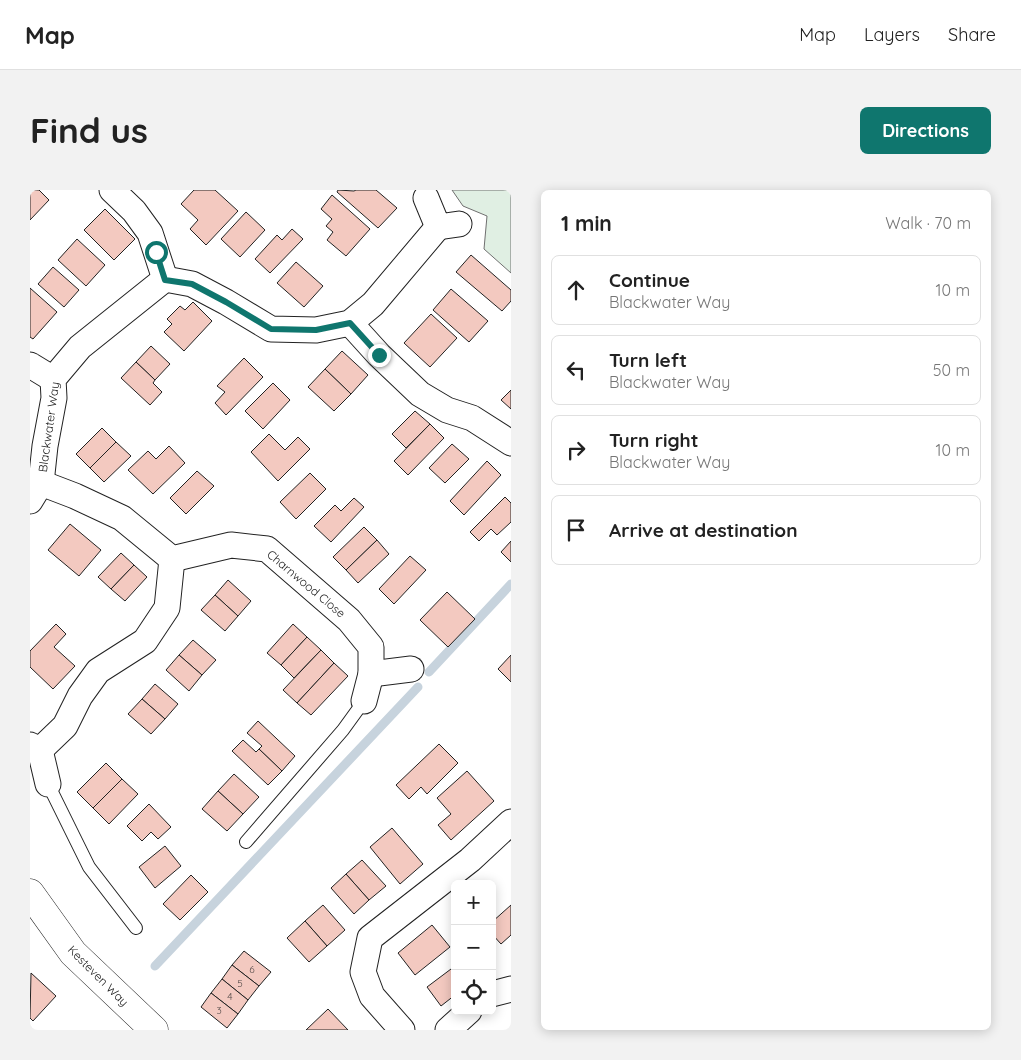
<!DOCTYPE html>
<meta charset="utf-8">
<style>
body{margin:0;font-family:Quicksand,sans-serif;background:#f2f2f2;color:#222}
.controls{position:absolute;right:15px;bottom:15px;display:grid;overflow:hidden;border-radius:8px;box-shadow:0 2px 12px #0003}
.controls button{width:45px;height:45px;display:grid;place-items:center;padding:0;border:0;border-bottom:1px solid #e0e0e0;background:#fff;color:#222;font:25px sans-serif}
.stop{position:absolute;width:15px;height:15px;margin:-11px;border:4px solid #0f766e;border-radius:50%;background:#fff}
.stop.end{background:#0f766e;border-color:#fff;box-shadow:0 1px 5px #0008}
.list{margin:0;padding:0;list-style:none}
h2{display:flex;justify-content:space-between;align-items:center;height:65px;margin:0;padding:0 20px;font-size:21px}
h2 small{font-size:16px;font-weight:400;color:#767676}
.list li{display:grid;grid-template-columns:32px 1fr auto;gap:15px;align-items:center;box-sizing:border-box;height:70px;margin:0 10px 10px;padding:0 10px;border:1px solid #e0e0e0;border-radius:8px}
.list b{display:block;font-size:19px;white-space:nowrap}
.list p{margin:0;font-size:16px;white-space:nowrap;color:#767676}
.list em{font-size:16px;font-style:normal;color:#767676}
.icon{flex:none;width:28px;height:28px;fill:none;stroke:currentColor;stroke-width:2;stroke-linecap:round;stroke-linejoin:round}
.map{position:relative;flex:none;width:481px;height:840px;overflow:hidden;border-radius:8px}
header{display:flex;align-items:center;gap:30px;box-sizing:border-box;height:70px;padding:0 25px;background:#fff;border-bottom:1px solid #e0e0e0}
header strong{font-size:24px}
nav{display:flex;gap:28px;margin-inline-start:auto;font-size:18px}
.intro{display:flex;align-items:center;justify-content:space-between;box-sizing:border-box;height:120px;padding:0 30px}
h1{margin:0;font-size:35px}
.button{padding:12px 22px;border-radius:8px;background:#0f766e;color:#fff;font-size:18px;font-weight:700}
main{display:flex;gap:30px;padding:0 30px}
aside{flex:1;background:#fff;border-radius:8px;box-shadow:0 2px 12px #0003}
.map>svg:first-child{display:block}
.green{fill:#e0efe3;stroke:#6f6f6f}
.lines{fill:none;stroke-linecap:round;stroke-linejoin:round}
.stream{stroke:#c7d3dd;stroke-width:9}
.building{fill:#f3c9c0;stroke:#222}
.service-casing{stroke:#222;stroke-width:14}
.minor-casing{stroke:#222;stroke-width:27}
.tertiary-casing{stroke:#222;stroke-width:29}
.service{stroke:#fff;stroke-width:12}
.minor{stroke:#fff;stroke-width:25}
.tertiary{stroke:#fff;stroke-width:28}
.route{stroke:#0f766e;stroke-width:6}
.labels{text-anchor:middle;stroke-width:4;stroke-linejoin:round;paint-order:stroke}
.number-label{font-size:10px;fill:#564c4a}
.street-label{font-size:12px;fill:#222;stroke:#fff}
</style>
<header>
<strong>Map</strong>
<nav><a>Map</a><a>Layers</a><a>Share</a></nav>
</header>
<div class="intro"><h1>Find us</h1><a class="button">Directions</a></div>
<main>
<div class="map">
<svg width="481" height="840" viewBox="0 0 481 840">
<rect width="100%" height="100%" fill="#fff"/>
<path class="green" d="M 422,0 L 481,0 L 481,83 L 454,59 L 457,26 L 433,16 Z"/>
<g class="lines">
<g class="stream">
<path d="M 399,482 L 481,394"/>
<path d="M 125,776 L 388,497"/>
</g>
</g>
<g class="building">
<path d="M 0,0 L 9,0 L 19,10 L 0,30 Z"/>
<path d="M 164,0 L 185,0 L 208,21 L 176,55 L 160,39 L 168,30 L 151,14 Z"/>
<path d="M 308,0 L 324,1 L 326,0 L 346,0 L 367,18 L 348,38 L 307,2 Z"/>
<path d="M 302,5 L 340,39 L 316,66 L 297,50 L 303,42 L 296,36 L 302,29 L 291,19 Z"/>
<path d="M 75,19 L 105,49 L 84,70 L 54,40 Z"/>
<path d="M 216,22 L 235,40 L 210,67 L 191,49 Z"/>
<path d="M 262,39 L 273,49 L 240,83 L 225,69 L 247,45 L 252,50 Z"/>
<path d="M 47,49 L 75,75 L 56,96 L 28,70 Z"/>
<path d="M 441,65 L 481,100 L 481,111 L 472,121 L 426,82 Z"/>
<path d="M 266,72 L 293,96 L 274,117 L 247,93 Z"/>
<path d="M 23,77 L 49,100 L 34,117 L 8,94 Z"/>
<path d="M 0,98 L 27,122 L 3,149 L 0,147 Z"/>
<path d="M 421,99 L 458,131 L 439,152 L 403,120 Z"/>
<path d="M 163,112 L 182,131 L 154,161 L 134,142 L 142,134 L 137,129 L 150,116 L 155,120 Z"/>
<path d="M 401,124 L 427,148 L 400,177 L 374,153 Z"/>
<path d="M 121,156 L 140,174 L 125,190 L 106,172 Z"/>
<path d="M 312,161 L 338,185 L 321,204 L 295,179 Z"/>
<path d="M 214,168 L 233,187 L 196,225 L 185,213 L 195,202 L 187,196 Z"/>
<path d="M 106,172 L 125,190 L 123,193 L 132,202 L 120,215 L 91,188 Z"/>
<path d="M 295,179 L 321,204 L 304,221 L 278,197 Z"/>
<path d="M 243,193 L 260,210 L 233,239 L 215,221 Z"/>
<path d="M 481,200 L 481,219 L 471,210 Z"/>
<path d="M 385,221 L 400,234 L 376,258 L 362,244 Z"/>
<path d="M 400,234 L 414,248 L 378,285 L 364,271 Z"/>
<path d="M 72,238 L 86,252 L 60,278 L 46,264 Z"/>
<path d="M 239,244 L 255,260 L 268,247 L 280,259 L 248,291 L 221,262 Z"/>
<path d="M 86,252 L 101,266 L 74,292 L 60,278 Z"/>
<path d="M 422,254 L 439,269 L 415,293 L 399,278 Z"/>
<path d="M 139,256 L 155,273 L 123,304 L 98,280 L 118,261 L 126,269 Z"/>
<path d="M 457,271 L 471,285 L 434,325 L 420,311 Z"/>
<path d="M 167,281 L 184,296 L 156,324 L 140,308 Z"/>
<path d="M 280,283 L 296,299 L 266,329 L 250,312 Z"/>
<path d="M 475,307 L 481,313 L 481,332 L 467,345 L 461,339 L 449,351 L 440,342 Z"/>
<path d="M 324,308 L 334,317 L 301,352 L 284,336 L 305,315 L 311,321 Z"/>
<path d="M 40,334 L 71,360 L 49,386 L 18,360 Z"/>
<path d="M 334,337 L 347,350 L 316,380 L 303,367 Z"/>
<path d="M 347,350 L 359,364 L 328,393 L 316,380 Z"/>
<path d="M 481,351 L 481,372 L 471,362 Z"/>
<path d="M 91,363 L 104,375 L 81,399 L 68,387 Z"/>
<path d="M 380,366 L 396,380 L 364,414 L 349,399 Z"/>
<path d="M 104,375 L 117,387 L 95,411 L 81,399 Z"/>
<path d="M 198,390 L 221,411 L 208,426 L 185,405 Z"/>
<path d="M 417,402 L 445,429 L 418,457 L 390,430 Z"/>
<path d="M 185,405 L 208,426 L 195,441 L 171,420 Z"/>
<path d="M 26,434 L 36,444 L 24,457 L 45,476 L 23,499 L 0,477 L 0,461 Z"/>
<path d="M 263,434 L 277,447 L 251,475 L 237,463 Z"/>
<path d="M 277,447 L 291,460 L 264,488 L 251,475 Z"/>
<path d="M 163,450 L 186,470 L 172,485 L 149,465 Z"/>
<path d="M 291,460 L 304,473 L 267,513 L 253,500 Z"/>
<path d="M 149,465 L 172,485 L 159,501 L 136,480 Z"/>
<path d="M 481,465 L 481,492 L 468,479 Z"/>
<path d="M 304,473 L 318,486 L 281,525 L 267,513 Z"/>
<path d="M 125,494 L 148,514 L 135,529 L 112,509 Z"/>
<path d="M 112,509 L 135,529 L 121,544 L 98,524 Z"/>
<path d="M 228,531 L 265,566 L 252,581 L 229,559 L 232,556 L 217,543 Z"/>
<path d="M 213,550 L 226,562 L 229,559 L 252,581 L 238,595 L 202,561 Z"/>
<path d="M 409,554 L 428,573 L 397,604 L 391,597 L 379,609 L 366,595 Z"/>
<path d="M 76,573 L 92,589 L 63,618 L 47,602 Z"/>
<path d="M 437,581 L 464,611 L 421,650 L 408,635 L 421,624 L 407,608 Z"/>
<path d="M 204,584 L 229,607 L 213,624 L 188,601 Z"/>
<path d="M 92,589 L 108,604 L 79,634 L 63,618 Z"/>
<path d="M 188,601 L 213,624 L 197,641 L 172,619 Z"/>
<path d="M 119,614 L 141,637 L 128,649 L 121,642 L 112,651 L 97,636 Z"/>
<path d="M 362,638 L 393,674 L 370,694 L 340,657 Z"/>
<path d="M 135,656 L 151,676 L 125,698 L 109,677 Z"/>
<path d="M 332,670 L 356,696 L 339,710 L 316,684 Z"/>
<path d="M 316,684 L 339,710 L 324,724 L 301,698 Z"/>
<path d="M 161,685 L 178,702 L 150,730 L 133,714 Z"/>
<path d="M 293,715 L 315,740 L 297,756 L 275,731 Z"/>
<path d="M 481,715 L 481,745 L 471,754 L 462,744 L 462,732 Z"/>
<path d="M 275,731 L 297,756 L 279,772 L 257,748 Z"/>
<path d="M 402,735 L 420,757 L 385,785 L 368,763 Z"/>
<path d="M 214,761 L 241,782 L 229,796 L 202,775 Z"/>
<path d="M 202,775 L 229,796 L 218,810 L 192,789 Z"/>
<path d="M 425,776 L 425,805 L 411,816 L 397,797 Z"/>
<path d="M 1,783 L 26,806 L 3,831 L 0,828 Z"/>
<path d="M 192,789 L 218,810 L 208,824 L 181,803 Z"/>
<path d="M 181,803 L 208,824 L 197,838 L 171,817 Z"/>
<path d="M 298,819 L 318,840 L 276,840 Z"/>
</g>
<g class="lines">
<defs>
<g id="service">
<path d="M 18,594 L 59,677 L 106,738"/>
<path d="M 216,652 L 313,540 L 334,511"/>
</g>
<g id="minor">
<path d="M 82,0 L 104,21 L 120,43 L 135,89"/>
<path d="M 396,8 L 408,37 L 429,34"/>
<path d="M 135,89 L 162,94 L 196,112 L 241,139 L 286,140 L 320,133 L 343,114 L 408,37"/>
<path d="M 320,133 L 349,165 L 390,204 L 417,220 L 442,228 L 481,253"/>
<path d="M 0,175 L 23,189"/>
<path d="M 11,293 L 45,306 L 92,328 L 142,369 L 201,355 L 237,359 L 319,430 L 341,457 L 341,484 L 334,511"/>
<path d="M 0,311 L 11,293 L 15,256 L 24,208 L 23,189 L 50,157 L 135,89"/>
<path d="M 341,484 L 381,479"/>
<path d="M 0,555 L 10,560 L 18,594"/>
<path d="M 10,560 L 35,536 L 50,506 L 68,481 L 115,451 L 137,418 L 142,369"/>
<path d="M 462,804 L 481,799"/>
<path d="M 372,840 L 342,806 L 333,782 L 340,748 L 440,670 L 481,632"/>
<path d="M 418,840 L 439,821"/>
</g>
<path id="tertiary" d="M 0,703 L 43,763 L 124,840"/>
</defs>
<use href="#service" class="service-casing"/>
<use href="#minor" class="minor-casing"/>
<use href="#tertiary" class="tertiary-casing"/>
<use href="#service" class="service"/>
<use href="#minor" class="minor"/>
<use href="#tertiary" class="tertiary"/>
</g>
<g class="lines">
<path class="route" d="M 126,62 L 135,90 L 162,94 L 196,112 L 241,139 L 286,140 L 320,133 L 349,165"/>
</g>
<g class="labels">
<g class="number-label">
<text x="222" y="783">6</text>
<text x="210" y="797">5</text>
<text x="200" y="810">4</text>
<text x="189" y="824">3</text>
</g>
<g class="street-label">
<text transform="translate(19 237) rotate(-82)" y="4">Blackwater Way</text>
<text transform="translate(276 394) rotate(40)" y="4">Charnwood Close</text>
<text transform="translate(68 786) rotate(45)" y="4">Kesteven Way</text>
</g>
</g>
</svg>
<div class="controls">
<button>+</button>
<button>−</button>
<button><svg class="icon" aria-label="locate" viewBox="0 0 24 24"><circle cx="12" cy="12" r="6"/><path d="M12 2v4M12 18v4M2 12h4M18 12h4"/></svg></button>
</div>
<div class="stop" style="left:126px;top:62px"></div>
<div class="stop end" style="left:349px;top:165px"></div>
</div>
<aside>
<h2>1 min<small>Walk · 70 m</small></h2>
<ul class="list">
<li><svg class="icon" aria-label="ahead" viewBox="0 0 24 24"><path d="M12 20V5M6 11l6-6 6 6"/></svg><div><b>Continue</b><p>Blackwater Way</p></div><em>10 m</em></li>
<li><svg class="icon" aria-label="left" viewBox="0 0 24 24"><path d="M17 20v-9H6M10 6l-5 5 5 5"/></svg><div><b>Turn left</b><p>Blackwater Way</p></div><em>50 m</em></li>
<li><svg class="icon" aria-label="right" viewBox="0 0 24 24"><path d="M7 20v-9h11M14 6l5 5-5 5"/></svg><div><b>Turn right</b><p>Blackwater Way</p></div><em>10 m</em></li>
<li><svg class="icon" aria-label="arrive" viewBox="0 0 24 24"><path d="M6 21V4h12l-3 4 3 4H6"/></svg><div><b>Arrive at destination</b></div></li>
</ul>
</aside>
</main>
